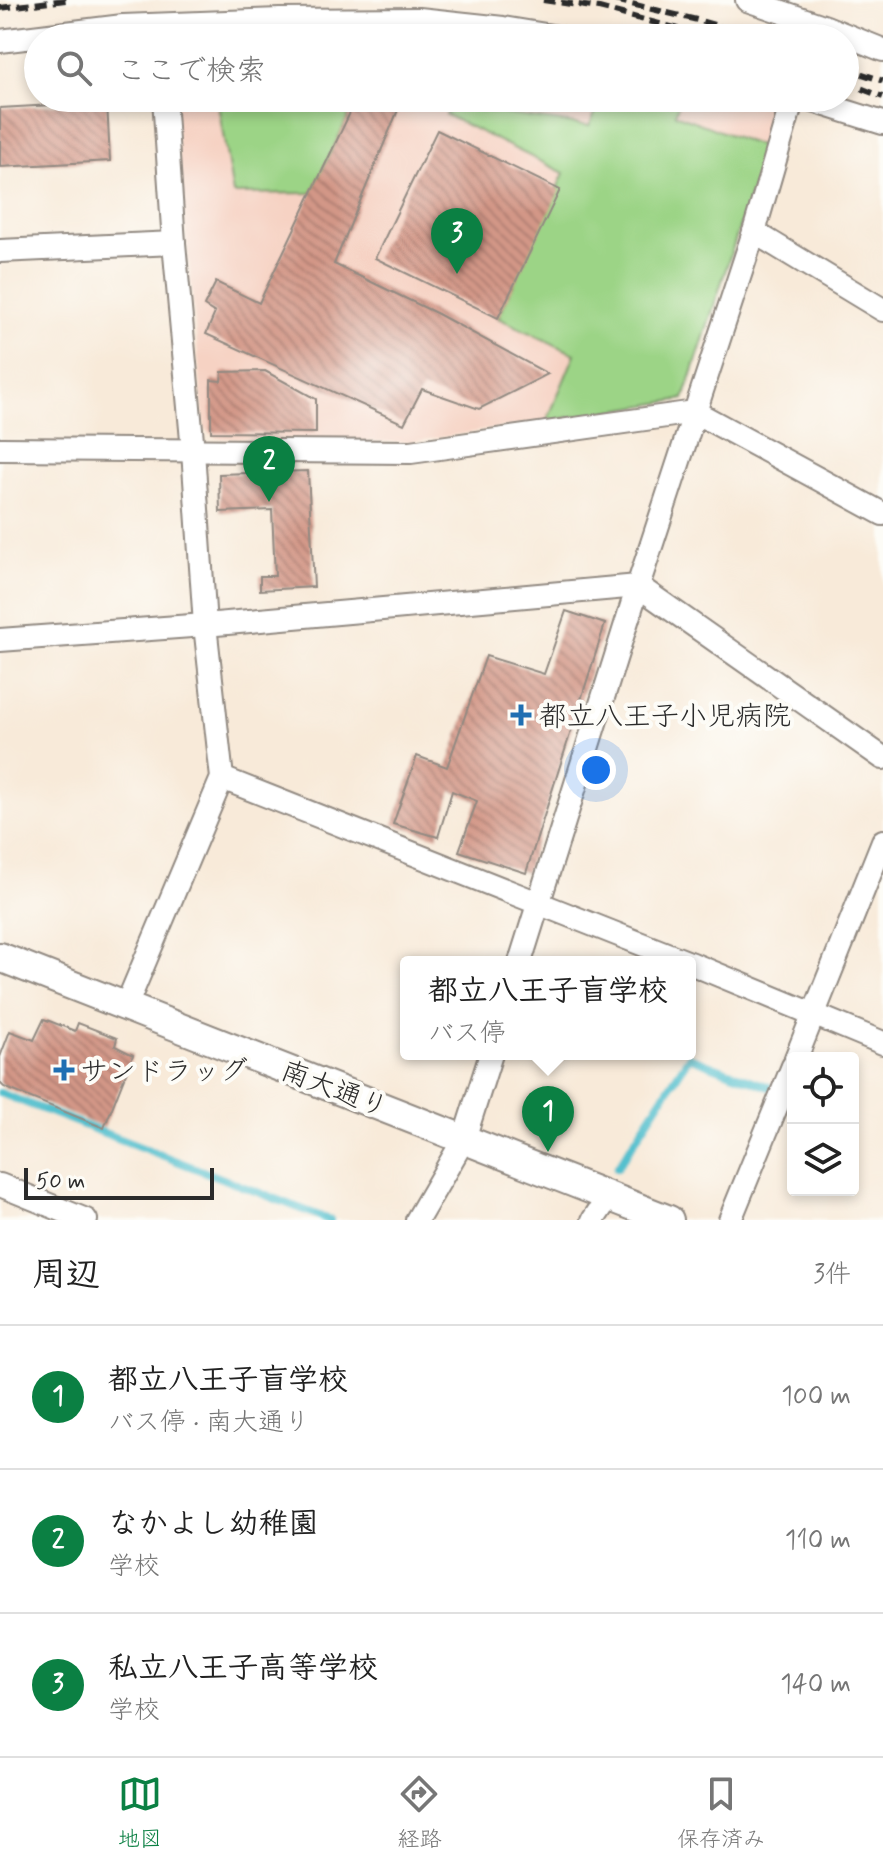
<!DOCTYPE html>
<html lang="ja">
<meta charset="utf-8">
<style>
body{margin:0;font-family:Mynerve,"Klee One",sans-serif;background:#f6f6f6;color:#222}
.controls{position:absolute;right:24px;bottom:24px;display:grid;overflow:hidden;border-radius:8px;box-shadow:0 4px 12px #0003}
.controls button{width:72px;height:72px;display:grid;place-items:center;padding:0;border:0;border-bottom:2px solid #e0e0e0;background:#fff;color:#222;font:40px sans-serif}
.scale{position:absolute;left:24px;bottom:20px;width:190px;box-sizing:border-box;padding-left:8px;border:4px solid #2b2b2b;border-top:0;font-size:22px;line-height:28px;white-space:nowrap;color:#2b2b2b;-webkit-text-stroke:6px #fdfcf7;paint-order:stroke}
.you{position:absolute;left:596px;top:770px;width:28px;height:28px;margin:-20px;border:6px solid #fff;border-radius:50%;background:#1a73e8;box-shadow:0 0 0 12px #1a73e833}
.badge{display:grid;place-items:center;width:52px;height:52px;border-radius:50%;background:#0b8043;color:#fff;font-size:26px;font-weight:700}
.pin{position:absolute;translate:-50% -66px;filter:drop-shadow(0 2px 4px #0008)}
.pin::after{content:'';position:absolute;top:42px;width:28px;height:24px;background:inherit;clip-path:polygon(0 0,100% 0,50% 100%)}
.popup{position:absolute;left:400px;top:956px;width:296px;height:104px;box-sizing:border-box;display:grid;place-content:center;border-radius:8px;background:#fff;filter:drop-shadow(0 2px 6px #0005);font-size:26px;white-space:nowrap;color:#767676}
.popup b{font-size:30px;color:#222}
.popup::after{content:'';position:absolute;left:50%;top:100%;margin-left:-16px;border:16px solid transparent;border-top-color:#fff}
.list{margin:0;padding:0;list-style:none}
h2{display:flex;justify-content:space-between;align-items:center;height:104px;margin:0;padding:0 32px;font-size:34px}
h2 small{font-size:26px;font-weight:400;color:#767676}
.list li{display:grid;grid-template-columns:52px 1fr auto;gap:24px;align-items:center;box-sizing:border-box;height:144px;padding:0 32px;border-top:2px solid #e0e0e0}
.list b{display:block;font-size:30px;white-space:nowrap}
.list p{margin:0;font-size:26px;white-space:nowrap;color:#767676}
.list em{font-size:26px;font-style:normal;color:#767676}
.icon{flex:none;width:44px;height:44px;fill:none;stroke:currentColor;stroke-width:2;stroke-linecap:round;stroke-linejoin:round}
.map{position:relative;flex:none;width:883px;height:1220px;overflow:hidden}
.search{position:absolute;background:#fff;box-shadow:0 4px 12px #0003;left:24px;right:24px;top:24px;height:88px;display:flex;align-items:center;gap:20px;box-sizing:border-box;padding:0 28px;border-radius:44px;color:#767676;font-size:30px}
.sheet{height:536px;background:#fff}
nav{display:flex;justify-content:space-around;align-items:center;box-sizing:border-box;height:112px;border-top:2px solid #e0e0e0;background:#fff;font-size:22px;color:#767676}
nav a{display:grid;justify-items:center;gap:4px}
nav .on{color:#0b8043}
.map>svg:first-child{display:block}
.built{fill:#f6d2c3}
.grass{fill:#9cd486;stroke:#648058;stroke-width:2}
.lines{fill:none;stroke-linecap:round;stroke-linejoin:round}
.stream{stroke:#54c0ce;stroke-width:8}
.building{fill:url(#building-back-hatch)}
.minor-casing{stroke:#928a82;stroke-width:26}
.tertiary-casing{stroke:#928a82;stroke-width:32}
.minor{stroke:#fff;stroke-width:22}
.tertiary{stroke:#fff;stroke-width:28}
.rail{stroke:#2b2b2b;stroke-width:6;stroke-dasharray:12 6;stroke-linecap:butt}
.poi-dot{fill:#1f6fb2;stroke:#fdfcf7;stroke-width:3}
.labels{text-anchor:middle;stroke-width:8;stroke-linejoin:round;paint-order:stroke}
.poi-label{font-size:28px;fill:#2b2b2b;stroke:#fdfcf7;text-anchor:start}
.street-label{font-size:28px;fill:#2b2b2b;stroke:#fdfcf7}
</style>
<div class="map">
<svg width="883" height="1220" viewBox="0 0 883 1220">
<defs>
<pattern id="building-back-hatch" width="6" height="6" patternUnits="userSpaceOnUse" patternTransform="scale(2)"><rect width="6" height="6" fill="#d39787"/><path d="M-1 5l2 2M0 0l6 6M5-1l2 2" fill="none" stroke="#ab7b6f"/></pattern>
</defs>
<rect width="100%" height="100%" fill="#fdfcf7"/>
<filter id="ink" filterUnits="userSpaceOnUse"><feTurbulence type="fractalNoise" baseFrequency=".0125" numOctaves="2"/><feDisplacementMap in="SourceGraphic" scale="16" xChannelSelector="R" yChannelSelector="G"/><feConvolveMatrix kernelMatrix="1 2 1 2 8 2 1 2 1" color-interpolation-filters="sRGB"/></filter>
<filter id="wash" filterUnits="userSpaceOnUse"><feTurbulence type="fractalNoise" baseFrequency=".006" numOctaves="4" result="noise"/><feDisplacementMap in="SourceGraphic" scale="32" xChannelSelector="R" yChannelSelector="G"/><feGaussianBlur stdDeviation="1.8" result="paint"/><feColorMatrix in="noise" values="0 0 0 0 0 0 0 0 0 0 0 0 0 0 0 0 0 1.4 0 .05"/><feComposite in="paint" operator="in"/></filter>
<g filter="url(#wash)">
<rect width="100%" height="100%" fill="#f8ead9"/>
<g class="built">
<path d="M 274,27 L 410,32 L 477,38 L 173,38 L 177,33 Z"/>
<path d="M 173,98 L 760,98 L 779,103 L 684,399 L 411,442 L 216,438 L 205,429 Z"/>
</g>
<g class="grass">
<path d="M 217,98 L 357,98 L 312,193 L 233,194 Z"/>
<path d="M 603,98 L 681,98 L 675,114 L 765,148 L 684,399 L 547,421 L 575,354 L 498,318 L 564,173 L 446,115 L 449,106 L 589,126 Z"/>
</g>
<g class="lines">
<g class="stream">
<path d="M 0,1093 L 330,1220"/>
<path d="M 617,1168 L 689,1057 L 769,1087"/>
</g>
</g>
<g id="blocks">
<g class="building">
<path d="M 357,98 L 403,98 L 334,264 L 438,314 L 548,374 L 479,409 L 422,389 L 404,424 L 206,334 L 215,313 L 204,306 L 216,282 L 259,303 Z"/>
<path d="M 516,98 L 582,98 L 565,106 L 516,100 Z"/>
<path d="M 107,102 L 110,161 L 0,167 L 0,108 Z"/>
<path d="M 437,130 L 560,190 L 498,318 L 375,258 Z"/>
<path d="M 265,371 L 316,399 L 316,433 L 211,432 L 211,380 L 221,381 L 222,372 Z"/>
<path d="M 308,471 L 314,587 L 260,590 L 260,576 L 275,576 L 272,510 L 220,512 L 219,474 Z"/>
<path d="M 566,611 L 605,624 L 526,873 L 459,851 L 477,801 L 452,791 L 438,837 L 393,824 L 417,756 L 447,767 L 486,656 L 544,674 Z"/>
<path d="M 44,1019 L 75,1031 L 78,1023 L 117,1038 L 115,1046 L 133,1055 L 104,1128 L 4,1087 L 0,1083 L 0,1057 L 10,1031 L 34,1040 Z"/>
</g>
</g>
</g>
<g filter="url(#ink)">
<use href="#blocks" fill-opacity="0" stroke="#928a82" stroke-width="2"/>
<g class="lines">
<defs>
<g id="minor">
<path d="M 747,0 L 826,27 L 883,50"/>
<path d="M 0,41 L 123,26 L 280,20 L 419,19 L 503,28 L 564,38"/>
<path d="M 804,98 L 883,123"/>
<path d="M 754,232 L 883,310"/>
<path d="M 0,251 L 174,243"/>
<path d="M 0,449 L 411,452 L 695,412 L 883,514"/>
<path d="M 0,640 L 205,625 L 638,586 L 883,758"/>
<path d="M 222,778 L 687,962"/>
<path d="M 520,962 L 638,586 L 754,232 L 793,98"/>
<path d="M 690,963 L 883,1043"/>
<path d="M 126,1006 L 222,778 L 205,625 L 193,451 L 174,243 L 164,98"/>
<path d="M 796,1058 L 883,841"/>
<path d="M 0,1185 L 86,1220"/>
<path d="M 417,1220 L 464,1139 L 491,1054"/>
<path d="M 593,1220 L 609,1196"/>
<path d="M 730,1220 L 793,1066"/>
</g>
<path id="tertiary" d="M 0,957 L 669,1220"/>
</defs>
<use href="#minor" class="minor-casing"/>
<use href="#tertiary" class="tertiary-casing"/>
<use href="#minor" class="minor"/>
<use href="#tertiary" class="tertiary"/>
<g class="rail">
<path d="M 543,0 L 599,8 L 713,38"/>
<path d="M 615,0 L 697,20 L 758,38"/>
<path d="M 0,8 L 66,0"/>
<path d="M 845,68 L 883,81"/>
<path d="M 845,82 L 883,97"/>
</g>
</g>
</g>
<g class="poi-dot">
<path d="M517 703h8v8h8v8h-8v8h-8v-8h-8v-8h8z"/>
<path d="M60 1058h8v8h8v8h-8v8h-8v-8h-8v-8h8z"/>
</g>
<g class="labels">
<g class="poi-label">
<text x="539" y="725">都立八王子小児病院</text>
<text x="80" y="1080">サンドラッグ</text>
</g>
<g class="street-label">
<text transform="translate(335 1088) rotate(21)" y="10">南大通り</text>
</g>
</g>
</svg>
<div class="controls">
<button><svg class="icon" aria-label="locate" viewBox="0 0 24 24"><circle cx="12" cy="12" r="6"/><path d="M12 2v4M12 18v4M2 12h4M18 12h4"/></svg></button>
<button><svg class="icon" aria-label="layers" viewBox="0 0 24 24"><path d="M12 4l9 5-9 5-9-5zM3 14l9 5 9-5"/></svg></button>
</div>
<div class="scale">50 m</div>
<div class="you"></div>
<div class="pin badge" style="left:548px;top:1152px">1</div>
<div class="popup"><b>都立八王子盲学校</b>バス停</div>
<div class="pin badge" style="left:269px;top:502px">2</div>
<div class="pin badge" style="left:457px;top:274px">3</div>
<div class="search"><svg class="icon" aria-label="search" viewBox="0 0 24 24"><circle cx="10" cy="10" r="6"/><path d="M15 15l6 6"/></svg>ここで検索</div>
</div>
<section class="sheet">
<h2>周辺<small>3件</small></h2>
<ul class="list">
<li><span class="badge">1</span><div><b>都立八王子盲学校</b><p>バス停 · 南大通り</p></div><em>100 m</em></li>
<li><span class="badge">2</span><div><b>なかよし幼稚園</b><p>学校</p></div><em>110 m</em></li>
<li><span class="badge">3</span><div><b>私立八王子高等学校</b><p>学校</p></div><em>140 m</em></li>
</ul>
</section>
<nav>
<a class="on"><svg class="icon" aria-label="map" viewBox="0 0 24 24"><path d="M3 6l6-2 6 2 6-2v14l-6 2-6-2-6 2zM9 4v14M15 6v14"/></svg>地図</a>
<a><svg class="icon" aria-label="directions" viewBox="0 0 24 24"><path d="M12 3l9 9-9 9-9-9zM9 14v-3h6M13 9l2 2-2 2"/></svg>経路</a>
<a><svg class="icon" aria-label="saved" viewBox="0 0 24 24"><path d="M7 4h10v16l-5-4-5 4z"/></svg>保存済み</a>
</nav>
